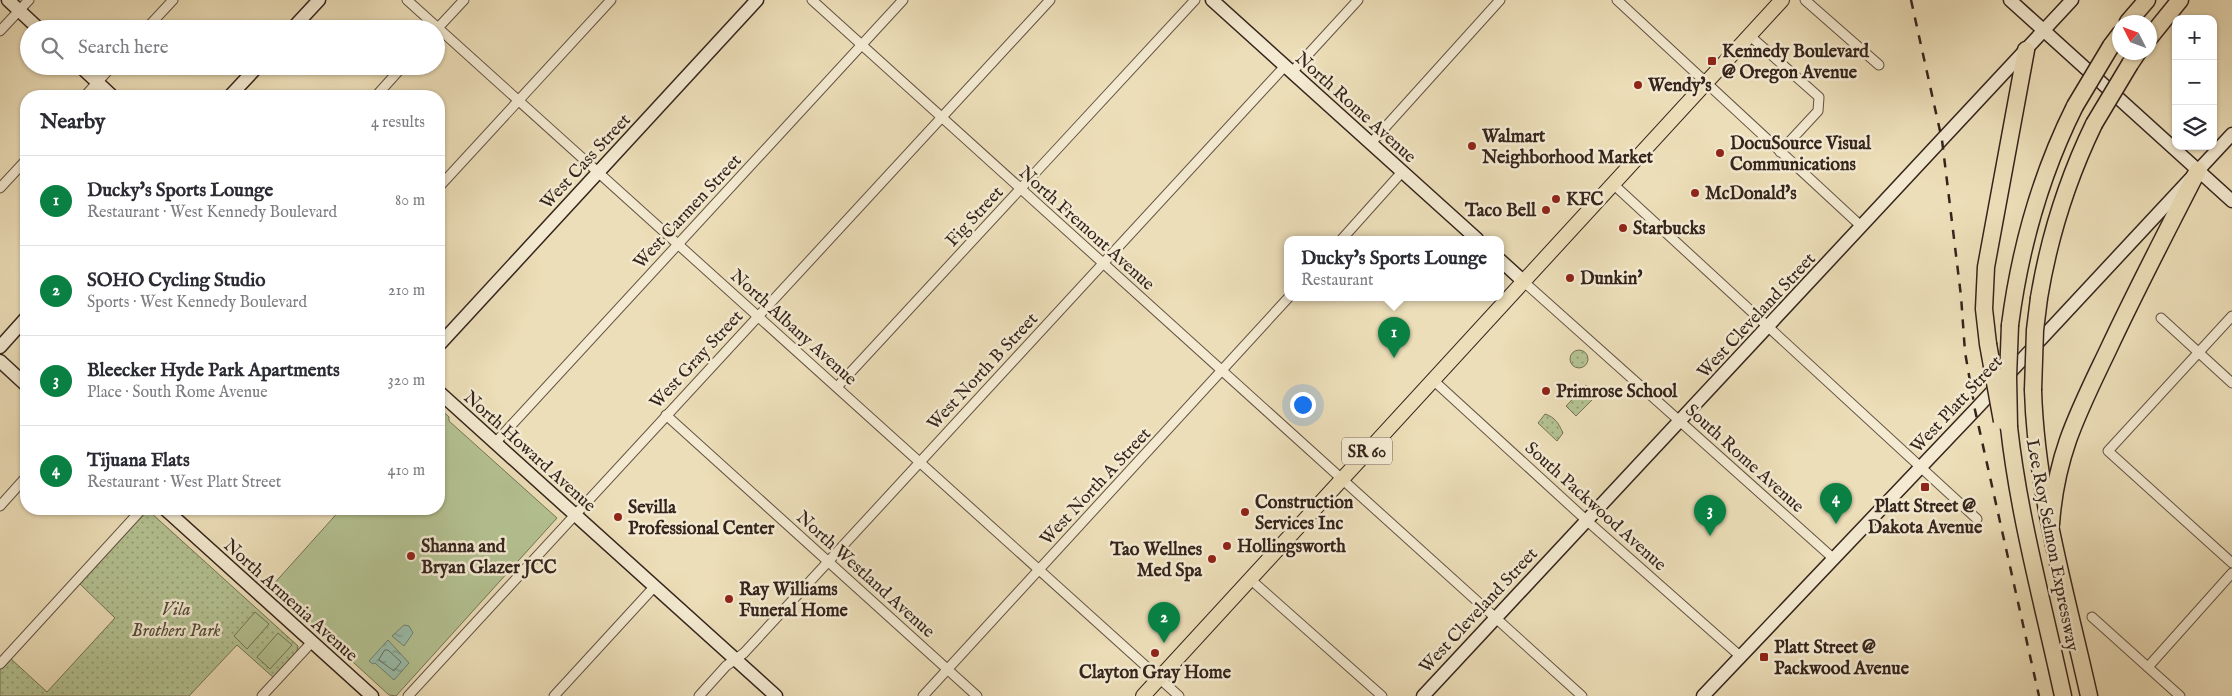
<!DOCTYPE html>
<meta charset="utf-8">
<style>
body{margin:0;font-family:"IM FELL English",serif;background:#f7f7f7;color:#2b2b33}
.controls{position:absolute;right:15px;top:15px;display:grid;overflow:hidden;border-radius:10px;box-shadow:0 1px 4px #0004}
.controls button{width:45px;height:45px;display:grid;place-items:center;padding:0;border:0;border-bottom:1px solid #e1e1e2;background:#fff;color:#2b2b33;font:25px sans-serif}
.compass{position:absolute;left:2112px;top:15px;width:45px;height:45px;border-radius:50%;background:#fff;box-shadow:0 1px 4px #0004;rotate:312deg}
.you{position:absolute;left:1302px;top:404px;width:18px;height:18px;margin:-12px;border:4px solid #fff;border-radius:50%;background:#1a73e8;box-shadow:0 0 0 8px #1a73e833}
.badge{display:grid;place-items:center;width:32px;height:32px;border-radius:50%;background:#0b8043;color:#fff;font-size:16px;font-weight:700}
.pin{position:absolute;translate:-50% -41px;filter:drop-shadow(0 1px 2px #0008)}
.pin::after{content:'';position:absolute;top:26px;width:18px;height:15px;background:inherit;clip-path:polygon(0 0,100% 0,50% 100%)}
.popup{position:absolute;left:1284px;top:236px;width:220px;height:65px;box-sizing:border-box;display:grid;place-content:center;border-radius:10px;background:#fff;filter:drop-shadow(0 1px 4px #0005);font-size:16px;white-space:nowrap;color:#7c7c81}
.popup b{font-size:19px;color:#2b2b33}
.popup::after{content:'';position:absolute;left:50%;top:100%;margin-left:-10px;border:10px solid transparent;border-top-color:#fff}
.list{margin:0;padding:0;list-style:none}
h2{display:flex;justify-content:space-between;align-items:center;height:65px;margin:0;padding:0 20px;font-size:21px}
h2 small{font-size:16px;font-weight:400;color:#7c7c81}
.list li{display:grid;grid-template-columns:32px 1fr auto;gap:15px;align-items:center;box-sizing:border-box;height:90px;padding:0 20px;border-top:1px solid #e1e1e2}
.list b{display:block;font-size:19px;white-space:nowrap}
.list p{margin:0;font-size:16px;white-space:nowrap;color:#7c7c81}
.list em{font-size:16px;font-style:normal;color:#7c7c81}
.icon{flex:none;width:28px;height:28px;fill:none;stroke:currentColor;stroke-width:2;stroke-linecap:round;stroke-linejoin:round}
.map{position:relative;flex:none;width:2232px;height:696px;overflow:hidden}
.search{position:absolute;background:#fff;box-shadow:0 1px 4px #0004;left:20px;top:20px;width:425px;height:55px;display:flex;align-items:center;gap:12px;box-sizing:border-box;padding:0 18px;border-radius:28px;color:#7c7c81;font-size:19px}
.panel{position:absolute;background:#fff;box-shadow:0 1px 4px #0004;left:20px;top:90px;width:425px;height:425px;border-radius:20px}
.map>svg:first-child{display:block}
.grass{fill:url(#grass-dots);stroke:#747358}
.garden{fill:#b4c292;stroke:#747358}
.water{fill:url(#water-ripples);stroke:#728072}
.lines{fill:none;stroke-linecap:round;stroke-linejoin:round}
.shore{stroke:#687064;stroke-width:1}
.street-casing{stroke:#635244;stroke-width:11}
.secondary-casing{stroke:#35241d;stroke-width:15}
.primary-casing{stroke:#35241d;stroke-width:16}
.highway-casing{stroke:#35241d;stroke-width:19}
.street{stroke:#f3ead1;stroke-width:9}
.secondary{stroke:#f3ead1;stroke-width:12}
.primary{stroke:#ecdeb8;stroke-width:14}
.highway{stroke:#ecdeb8;stroke-width:16}
.rail{stroke:#35241d;stroke-width:2.5;stroke-dasharray:9 9;stroke-linecap:butt}
.highway-bridge-casing{stroke:#35241d;stroke-width:19;stroke-linecap:butt}
.highway-bridge{stroke:#ecdeb8;stroke-width:16}
.poi-dot{fill:#8f2418;stroke:#f3ead1;stroke-width:2}
.labels{text-anchor:middle;stroke-width:5;stroke-linejoin:round;paint-order:stroke}
.shield{fill:#f3ead1;stroke:#6e5f53;stroke-width:1}
.shield-label{font-size:16px;font-weight:bold;fill:#35241d}
.poi-label{font-size:18px;font-weight:bold;fill:#35241d;stroke:#f3ead1;text-anchor:start}
.street-label{font-size:18px;fill:#35241d;stroke:#f3ead1}
.park-label{font-size:18px;font-style:italic;fill:#554c3a;stroke:#f3ead1}
</style>
<div class="map">
<svg width="2232" height="696" viewBox="0 0 2232 696">
<defs>
<pattern id="grass-dots" width="8" height="8" patternUnits="userSpaceOnUse" patternTransform="scale(1.25)"><rect width="8" height="8" fill="#b4c292"/><path d="M2 2h.1M6 6h.1" fill="none" stroke="#939d77" stroke-width="1.8" stroke-linecap="round"/></pattern>
<pattern id="water-ripples" width="26" height="14" patternUnits="userSpaceOnUse" patternTransform="scale(1.25)"><rect width="26" height="14" fill="#9abdaa"/><path d="M2 4q2-2 4 0t4 0M15 11q2-2 4 0t4 0" fill="none" stroke="#7e998a"/></pattern>
</defs>
<rect width="100%" height="100%" fill="#ecdeb8"/>
<filter id="stains"><feTurbulence type="fractalNoise" baseFrequency=".004" numOctaves="4"/><feColorMatrix values="0 0 0 0 .2 0 0 0 0 .09 0 0 0 0 .02 0 0 0 .5 -.17"/></filter>
<radialGradient id="worn" r=".72"><stop offset=".6" stop-color="#630" stop-opacity="0"/><stop offset="1" stop-color="#630" stop-opacity=".3"/></radialGradient>
<g class="grass">
<circle cx="1579" cy="359" r="9"/>
<path d="M 1586,385 L 1597,395 L 1576,416 L 1566,406 Z"/>
<path d="M 1545,414 C 1555,417 1559,424 1563,433 L 1557,441 L 1538,423 Z"/>
<path d="M 150,512 L 298,646 L 297,651 L 274,678 L 237,645 L 189,696 L 0,696 L 0,669 L 10,658 L 47,692 L 115,618 L 79,583 L 142,515 Z"/>
</g>
<g class="garden">
<path d="M 439,408 L 449,417 L 449,421 L 557,518 L 396,696 L 389,695 L 271,587 L 341,509 L 439,509 Z"/>
<path d="M 255,612 L 269,624 L 247,649 L 234,636 Z"/>
<path d="M 278,633 L 292,645 L 270,669 L 257,657 Z"/>
</g>
<g class="water">
<path d="M 404,625 L 409,626 L 413,633 L 404,646 L 392,636 Z"/>
<path d="M 388,640 L 409,663 L 394,680 L 375,663 L 373,664 L 369,661 Z"/>
</g>
<g class="lines">
<path class="shore" d="M 385,650 L 388,650 L 401,662 L 394,671 L 379,660 Z"/>
<defs>
<g id="street">
<path d="M 407,0 L 1179,696"/>
<path d="M 812,0 L 1582,696"/>
<path d="M 1617,0 L 1862,227"/>
<path d="M 1805,0 L 1879,65"/>
<path d="M 146,29 L 173,0"/>
<path d="M 436,30 L 464,0"/>
<path d="M 0,31 L 29,0"/>
<path d="M 1749,35 L 1819,97 L 1818,111 L 1780,152"/>
<path d="M 1292,72 L 1358,0"/>
<path d="M 85,96 L 112,66"/>
<path d="M 376,96 L 403,66"/>
<path d="M 1371,143 L 1500,0"/>
<path d="M 1613,184 L 1977,519"/>
<path d="M 439,187 L 611,0"/>
<path d="M 0,188 L 26,160"/>
<path d="M 1342,239 L 1402,172"/>
<path d="M 1523,281 L 1834,559"/>
<path d="M 2232,316 L 2108,451 L 2232,563"/>
<path d="M 2161,318 L 2232,383"/>
<path d="M 1433,380 L 1585,519 L 1740,656"/>
<path d="M 837,387 L 1195,0"/>
<path d="M 666,415 L 977,696"/>
<path d="M 495,443 L 903,0"/>
<path d="M 0,506 L 26,477"/>
<path d="M 1250,579 L 1382,696"/>
<path d="M 2092,617 L 2180,696"/>
<path d="M 0,664 L 142,509"/>
<path d="M 2148,667 L 2232,573"/>
<path d="M 262,696 L 312,642"/>
<path d="M 408,696 L 1050,0"/>
<path d="M 554,696 L 655,586"/>
<path d="M 699,696 L 726,666 L 744,653 L 1285,66"/>
<path d="M 923,696 L 1289,297"/>
</g>
<g id="secondary">
<path d="M 8,0 L 39,29"/>
<path d="M 1212,0 L 1477,239"/>
<path d="M 2010,0 L 2232,201"/>
<path d="M 292,29 L 319,0"/>
<path d="M 80,66 L 112,96"/>
<path d="M 230,96 L 258,66"/>
<path d="M 1500,260 L 1523,281"/>
<path d="M 439,345 L 757,0"/>
<path d="M 0,347 L 26,318"/>
<path d="M 0,361 L 26,385"/>
<path d="M 439,392 L 776,696"/>
<path d="M 165,509 L 372,696"/>
<path d="M 1423,696 L 2072,0"/>
<path d="M 1703,696 L 1975,410 L 2232,134"/>
</g>
<path id="primary" d="M 1143,696 L 1782,0"/>
<g id="highway">
<path d="M 2128,22 L 2147,0"/>
<path d="M 2150,37 L 2180,0"/>
<path d="M 2111,46 L 2120,34"/>
<path d="M 2130,64 L 2138,52"/>
<path d="M 2039,298 C 2049,237 2067,180 2094,124"/>
<path d="M 2010,325 C 2020,248 2040,176 2075,106"/>
<path d="M 1988,344 L 1984,309 L 1986,267 L 2026,50"/>
<path d="M 2033,390 C 2036,494 2067,596 2089,696"/>
<path d="M 2009,427 C 2019,518 2044,607 2063,696"/>
<path d="M 2051,524 C 2056,453 2079,411 2109,348 C 2137,288 2168,229 2198,170"/>
</g>
</defs>
<use href="#street" class="street-casing"/>
<use href="#secondary" class="secondary-casing"/>
<use href="#primary" class="primary-casing"/>
<use href="#highway" class="highway-casing"/>
<use href="#street" class="street"/>
<use href="#secondary" class="secondary"/>
<use href="#primary" class="primary"/>
<use href="#highway" class="highway"/>
<path class="rail" d="M 1911,0 L 1942,140 L 1961,296 L 1965,352 L 1975,410 L 2039,696"/>
<defs>
<g id="highway-bridge">
<path d="M 2075,106 L 2111,46"/>
<path d="M 2094,124 L 2130,64"/>
<path d="M 1988,344 L 2002,421"/>
<path d="M 2033,390 L 2035,330 L 2039,298"/>
<path d="M 2009,427 L 2008,377 L 2010,325"/>
</g>
</defs>
<use href="#highway-bridge" class="highway-bridge-casing"/>
<use href="#highway-bridge" class="highway-bridge"/>
</g>
<g class="poi-dot">
<rect x="1707" y="56" width="10" height="10" rx="2.5"/>
<circle cx="1638" cy="85" r="5"/>
<circle cx="1472" cy="146" r="5"/>
<circle cx="1720" cy="153" r="5"/>
<circle cx="1695" cy="193" r="5"/>
<circle cx="1556" cy="199" r="5"/>
<circle cx="1546" cy="210" r="5"/>
<circle cx="1623" cy="228" r="5"/>
<circle cx="1570" cy="278" r="5"/>
<circle cx="1546" cy="391" r="5"/>
<rect x="1920" y="482" width="10" height="10" rx="2.5"/>
<circle cx="1245" cy="512" r="5"/>
<circle cx="618" cy="517" r="5"/>
<circle cx="1227" cy="546" r="5"/>
<circle cx="411" cy="556" r="5"/>
<circle cx="1212" cy="559" r="5"/>
<circle cx="729" cy="599" r="5"/>
<circle cx="1155" cy="653" r="5"/>
<rect x="1759" y="652" width="10" height="10" rx="2.5"/>
</g>
<g class="labels">
<rect class="shield" x="1342" y="437.5" width="50" height="27" rx="4"/>
<g class="shield-label">
<text x="1367" y="457">SR 60</text>
</g>
<g class="poi-label">
<text x="1722" y="57">Kennedy Boulevard<tspan x="1722" dy="21">@ Oregon Avenue</tspan></text>
<text x="1648" y="91">Wendy's</text>
<text x="1482" y="142">Walmart<tspan x="1482" dy="21">Neighborhood Market</tspan></text>
<text x="1730" y="149">DocuSource Visual<tspan x="1730" dy="21">Communications</tspan></text>
<text x="1705" y="199">McDonald's</text>
<text x="1566" y="205">KFC</text>
<text x="1536" y="216" text-anchor="end">Taco Bell</text>
<text x="1633" y="234">Starbucks</text>
<text x="1580" y="284">Dunkin'</text>
<text x="1556" y="397">Primrose School</text>
<text x="1255" y="508">Construction<tspan x="1255" dy="21">Services Inc</tspan></text>
<text x="1925" y="512" text-anchor="middle">Platt Street @<tspan x="1925" dy="21">Dakota Avenue</tspan></text>
<text x="628" y="513">Sevilla<tspan x="628" dy="21">Professional Center</tspan></text>
<text x="421" y="552">Shanna and<tspan x="421" dy="21">Bryan Glazer JCC</tspan></text>
<text x="1237" y="552">Hollingsworth</text>
<text x="1202" y="555" text-anchor="end">Tao Wellnes<tspan x="1202" dy="21">Med Spa</tspan></text>
<text x="739" y="595">Ray Williams<tspan x="739" dy="21">Funeral Home</tspan></text>
<text x="1774" y="653">Platt Street @<tspan x="1774" dy="21">Packwood Avenue</tspan></text>
<text x="1155" y="678" text-anchor="middle">Clayton Gray Home</text>
</g>
<g class="street-label">
<text transform="translate(1356 107) rotate(42)" y="6">North Rome Avenue</text>
<text transform="translate(585 161) rotate(-47)" y="6">West Cass Street</text>
<text transform="translate(687 211) rotate(-47)" y="6">West Carmen Street</text>
<text transform="translate(974 216) rotate(-47)" y="6">Fig Street</text>
<text transform="translate(1087 228) rotate(42)" y="6">North Fremont Avenue</text>
<text transform="translate(1756 315) rotate(-47)" y="6">West Cleveland Street</text>
<text transform="translate(794 327) rotate(42)" y="6">North Albany Avenue</text>
<text transform="translate(696 359) rotate(-47)" y="6">West Gray Street</text>
<text transform="translate(982 371) rotate(-47)" y="6">West North B Street</text>
<text transform="translate(1956 404) rotate(-47)" y="6">West Platt Street</text>
<text transform="translate(530 451) rotate(42)" y="6">North Howard Avenue</text>
<text transform="translate(1745 458) rotate(42)" y="6">South Rome Avenue</text>
<text transform="translate(1095 486) rotate(-47)" y="6">West North A Street</text>
<text transform="translate(1596 506) rotate(42)" y="6">South Packwood Avenue</text>
<text transform="translate(2053 545) rotate(79)" y="6">Lee Roy Selmon Expressway</text>
<text transform="translate(866 574) rotate(42)" y="6">North Westland Avenue</text>
<text transform="translate(291 600) rotate(42)" y="6">North Armenia Avenue</text>
<text transform="translate(1478 610) rotate(-47)" y="6">West Cleveland Street</text>
</g>
<g class="park-label">
<text x="176" y="615">Vila<tspan x="176" dy="21">Brothers Park</tspan></text>
</g>
</g>
<rect width="100%" height="100%" filter="url(#stains)"/>
<rect width="100%" height="100%" fill="url(#worn)"/>
</svg>
<div class="controls">
<button>+</button>
<button>−</button>
<button><svg class="icon" aria-label="layers" viewBox="0 0 24 24"><path d="M12 4l9 5-9 5-9-5zM3 14l9 5 9-5"/></svg></button>
</div>
<svg class="compass" viewBox="-18 -18 36 36"><path d="M0-13l5 13h-10z" fill="#e53935"/><path d="M0 13l5-13h-10z" fill="#7c7c81"/></svg>
<div class="you"></div>
<div class="pin badge" style="left:1394px;top:358px">1</div>
<div class="popup"><b>Ducky's Sports Lounge</b>Restaurant</div>
<div class="pin badge" style="left:1164px;top:643px">2</div>
<div class="pin badge" style="left:1710px;top:536px">3</div>
<div class="pin badge" style="left:1836px;top:524px">4</div>
<div class="search"><svg class="icon" aria-label="search" viewBox="0 0 24 24"><circle cx="10" cy="10" r="6"/><path d="M15 15l6 6"/></svg>Search here</div>
<section class="panel">
<h2>Nearby<small>4 results</small></h2>
<ul class="list">
<li><span class="badge">1</span><div><b>Ducky's Sports Lounge</b><p>Restaurant · West Kennedy Boulevard</p></div><em>80 m</em></li>
<li><span class="badge">2</span><div><b>SOHO Cycling Studio</b><p>Sports · West Kennedy Boulevard</p></div><em>210 m</em></li>
<li><span class="badge">3</span><div><b>Bleecker Hyde Park Apartments</b><p>Place · South Rome Avenue</p></div><em>320 m</em></li>
<li><span class="badge">4</span><div><b>Tijuana Flats</b><p>Restaurant · West Platt Street</p></div><em>410 m</em></li>
</ul>
</section>
</div>
